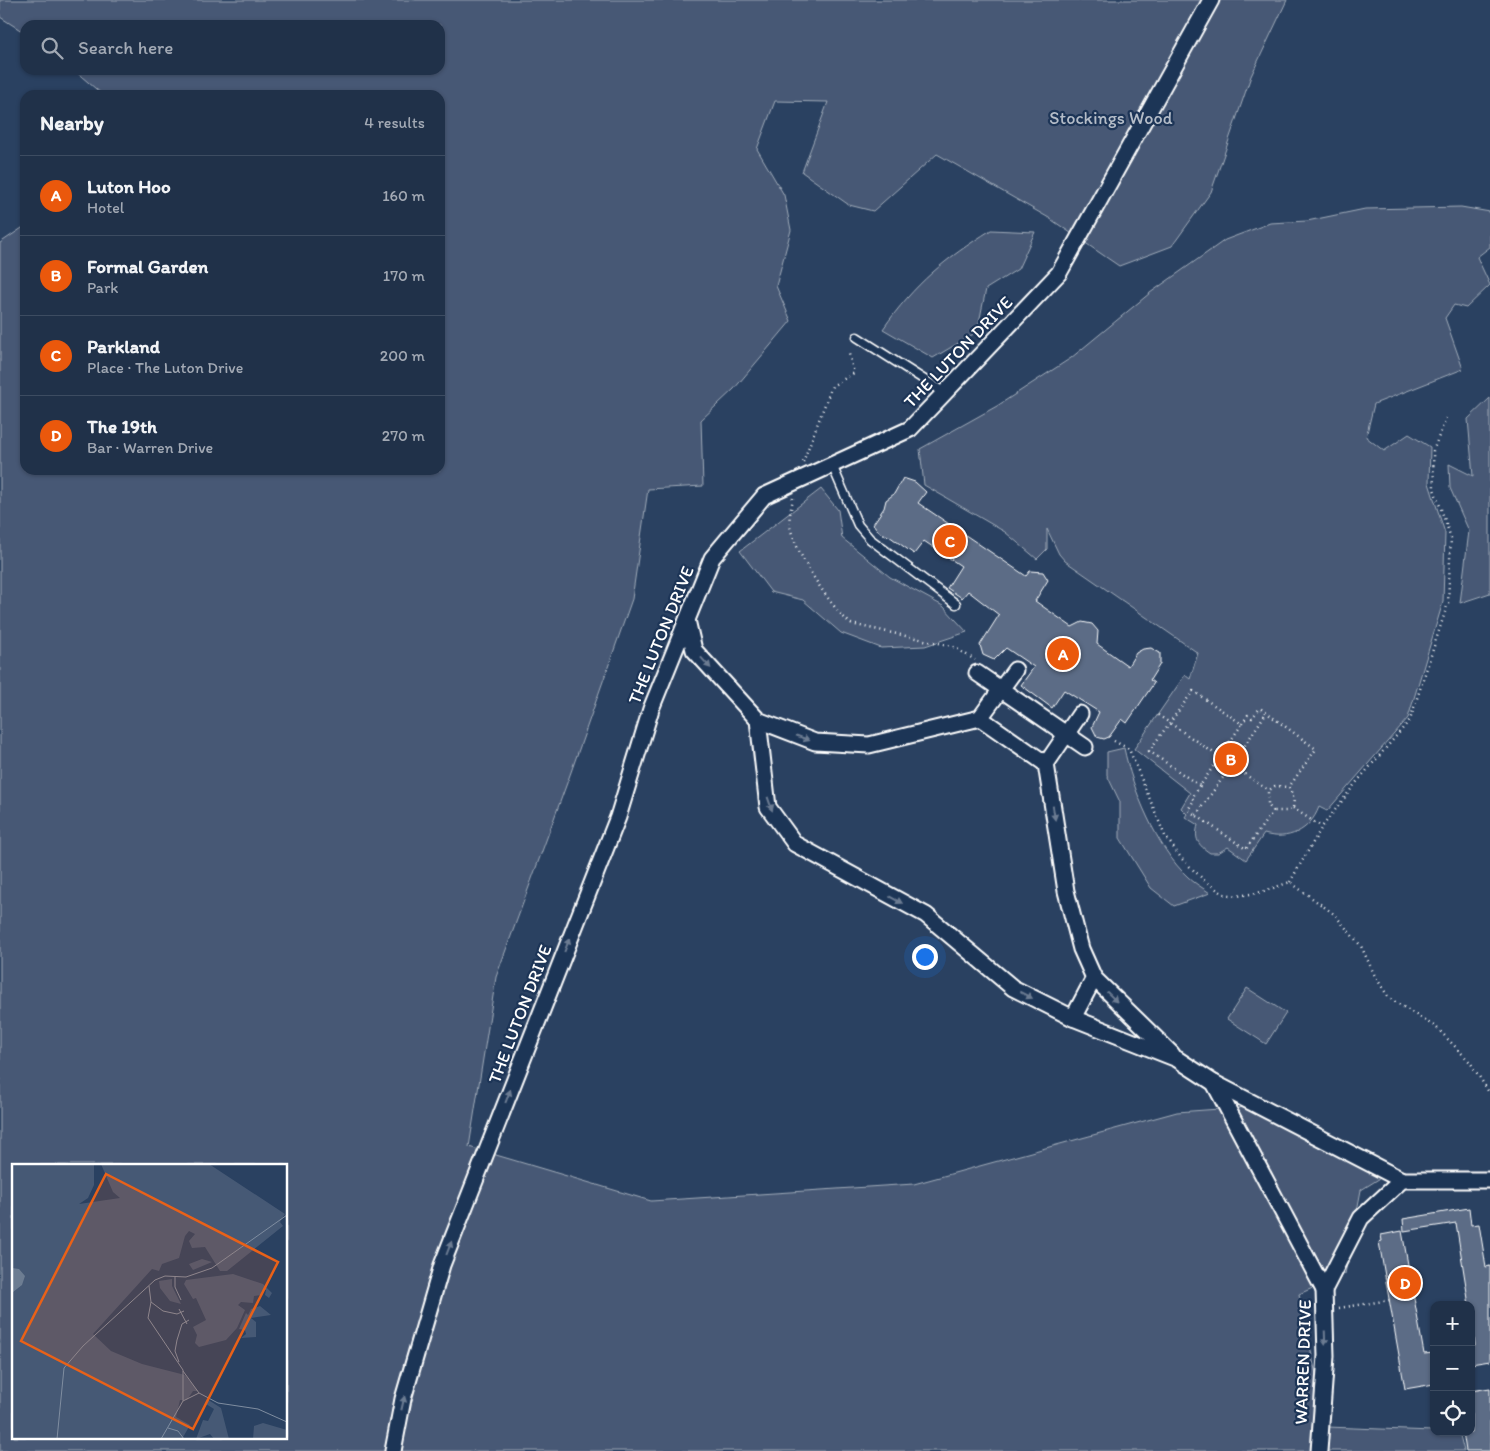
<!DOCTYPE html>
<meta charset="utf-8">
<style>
body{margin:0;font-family:Itim,sans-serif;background:#2d3d53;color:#f1f3f6}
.controls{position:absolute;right:15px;bottom:15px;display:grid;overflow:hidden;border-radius:10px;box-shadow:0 1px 4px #0004}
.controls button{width:45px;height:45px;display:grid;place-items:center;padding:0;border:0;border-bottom:1px solid #3d4c61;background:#203149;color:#f1f3f6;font:25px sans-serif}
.you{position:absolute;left:924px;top:956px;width:18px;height:18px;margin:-12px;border:4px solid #fff;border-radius:50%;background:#1a73e8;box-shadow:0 0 0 8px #1a73e833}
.badge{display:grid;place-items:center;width:32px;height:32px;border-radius:50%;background:#ea580c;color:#fff;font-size:16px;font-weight:700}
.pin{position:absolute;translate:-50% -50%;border:2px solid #fff;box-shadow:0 1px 5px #0006}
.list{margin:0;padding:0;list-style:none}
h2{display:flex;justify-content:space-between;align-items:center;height:65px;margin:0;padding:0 20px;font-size:21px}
h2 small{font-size:16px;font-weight:400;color:#a2a9b4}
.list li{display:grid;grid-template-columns:32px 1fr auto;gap:15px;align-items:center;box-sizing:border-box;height:80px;padding:0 20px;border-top:1px solid #3d4c61}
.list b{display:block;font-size:19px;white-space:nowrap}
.list p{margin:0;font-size:16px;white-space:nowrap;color:#a2a9b4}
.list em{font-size:16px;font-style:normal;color:#a2a9b4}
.icon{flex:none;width:28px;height:28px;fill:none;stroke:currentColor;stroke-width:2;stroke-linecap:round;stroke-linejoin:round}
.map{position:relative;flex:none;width:1490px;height:1451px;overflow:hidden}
.search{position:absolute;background:#203149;box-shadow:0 1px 4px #0004;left:20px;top:20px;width:425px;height:55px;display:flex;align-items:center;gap:12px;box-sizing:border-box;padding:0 18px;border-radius:15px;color:#a2a9b4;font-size:19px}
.panel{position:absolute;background:#203149;box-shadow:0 1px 4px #0004;left:20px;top:90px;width:425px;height:385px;border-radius:15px}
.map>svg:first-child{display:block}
.green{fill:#465975;stroke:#a2acba;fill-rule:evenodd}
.building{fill:#5b6c86;stroke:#fff}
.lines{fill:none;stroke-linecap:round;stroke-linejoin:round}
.service-casing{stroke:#fff;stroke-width:11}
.minor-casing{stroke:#fff;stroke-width:19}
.path{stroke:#fff;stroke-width:2.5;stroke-dasharray:1 4;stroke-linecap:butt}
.service{stroke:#1d3557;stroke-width:8}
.minor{stroke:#1d3557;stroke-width:15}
.oneway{fill:#6c7c92}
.labels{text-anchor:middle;stroke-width:4.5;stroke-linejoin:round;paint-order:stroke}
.park-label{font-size:18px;fill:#b5bdc8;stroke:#1d3557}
.street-label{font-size:18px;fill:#fff;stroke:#1d3557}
.inset-road{fill:none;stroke:#7f8da0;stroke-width:1}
.view{fill:#e96118;fill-opacity:0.15;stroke:#e96118;stroke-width:2.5}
.inset-edge{fill:none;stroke:#fff;stroke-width:2.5}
</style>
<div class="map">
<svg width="1490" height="1451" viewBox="0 0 1490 1451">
<rect width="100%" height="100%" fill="#2a4161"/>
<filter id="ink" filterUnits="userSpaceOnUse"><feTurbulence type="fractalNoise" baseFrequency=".02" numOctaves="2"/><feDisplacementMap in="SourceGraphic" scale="10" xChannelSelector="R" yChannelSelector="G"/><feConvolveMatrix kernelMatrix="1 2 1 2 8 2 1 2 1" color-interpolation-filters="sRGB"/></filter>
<g filter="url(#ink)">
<g class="green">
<path d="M 0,0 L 1287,0 L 1251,76 L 1211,192 L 1172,246 L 1119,266 L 1049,218 L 937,154 L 873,211 L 849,205 L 802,172 L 828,102 L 775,101 L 757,149 L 784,195 L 791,230 L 776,286 L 791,321 L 734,389 L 701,420 L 703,486 L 648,489 L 632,599 L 571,772 L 496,977 L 469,1147 L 651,1201 L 914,1184 L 1177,1112 L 1248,1107 L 1390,1172 L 1361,1190 L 1345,1274 L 1299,1294 L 1327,1427 L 1459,1432 L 1464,1451 L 0,1451 L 0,243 L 25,226 L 25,470 L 440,470 L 440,95 L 103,95 L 74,70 L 440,70 L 440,25 L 25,25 L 25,33 L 0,17 ZM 14,1165 L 286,1165 L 286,1437 L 14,1437 Z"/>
<path d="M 1461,207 L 1490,212 L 1490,247 L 1477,257 L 1490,285 L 1466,308 L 1454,305 L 1445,318 L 1463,369 L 1374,404 L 1366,437 L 1384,451 L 1409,434 L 1430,447 L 1429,483 L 1445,533 L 1443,602 L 1408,718 L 1327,811 L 1319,807 C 1310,831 1288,841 1264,834 L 1246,860 L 1228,847 L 1218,853 L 1210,853 C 1198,845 1194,839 1198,825 L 1185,817 L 1187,814 L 1181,808 L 1190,793 L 1134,749 L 1185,675 L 1190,679 L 1198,653 L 1065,561 L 1059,554 L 1047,529 L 1047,549 L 1037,559 L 1005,532 L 924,485 L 920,449 L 997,406 L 1071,358 L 1150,293 L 1225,240 L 1270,223 L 1307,221 L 1365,209 Z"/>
<path d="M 991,230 L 1035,232 L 1018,269 L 986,289 L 977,332 L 933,358 L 883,329 C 915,283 945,259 991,230 Z"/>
<path d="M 1490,398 L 1490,593 L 1460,603 L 1469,531 L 1450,488 L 1449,464 L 1473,476 L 1468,419 Z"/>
<path d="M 821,489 L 838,510 L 842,538 L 890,577 L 943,606 L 967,632 L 925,646 L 881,648 L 841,633 L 803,600 L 771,592 L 740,551 Z"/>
<path d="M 1124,748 C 1132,788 1157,849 1188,877 C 1194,883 1203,888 1210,893 L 1174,906 L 1151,888 L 1120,838 L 1120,802 L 1107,775 L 1107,752 Z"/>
<path d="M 1247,988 L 1286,1013 L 1266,1044 L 1227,1019 Z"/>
</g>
<g class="building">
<path d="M 903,478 L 915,482 L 926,492 L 918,503 L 1026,576 L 1030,571 L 1043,572 L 1048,580 L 1035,601 L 1072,627 L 1082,622 L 1092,624 L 1098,631 L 1097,644 L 1128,666 L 1136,653 L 1143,649 L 1151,648 L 1160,653 L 1160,664 L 1150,680 L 1154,683 L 1127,723 L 1122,719 L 1109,737 L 1104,739 L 1097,737 L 1092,727 L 1099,712 L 1064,690 L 1052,708 L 1021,685 L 1034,667 L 1006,648 L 994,660 L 983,655 L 980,645 L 999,615 L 968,591 L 962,598 L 947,588 L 961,566 L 924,541 L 914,554 L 889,536 L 880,533 L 873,524 L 884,508 L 886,500 L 894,494 Z"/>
<path d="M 1469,1208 L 1471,1225 L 1479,1224 L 1486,1267 L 1490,1266 L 1490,1361 L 1471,1364 L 1471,1346 L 1475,1345 L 1471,1305 L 1469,1305 L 1456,1223 L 1404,1231 L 1403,1219 Z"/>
<path d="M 1402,1231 L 1424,1354 L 1434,1353 L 1434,1384 L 1405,1389 L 1379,1242 L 1382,1241 L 1381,1235 Z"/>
<path d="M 1490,1388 L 1490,1451 L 1466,1451 L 1463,1432 L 1471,1432 L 1471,1391 Z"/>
</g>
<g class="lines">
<defs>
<g id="service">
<path d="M 857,337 L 945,393"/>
<path d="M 832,465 L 858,525 L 870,539 L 956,604"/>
</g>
<g id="minor">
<path d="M 687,620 L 694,650 L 758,720 L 768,807 L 795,844 L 926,915 L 1013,988 L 1073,1018 L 1177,1059 L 1214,1083 L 1324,1290"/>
<path d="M 977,673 L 1085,747"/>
<path d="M 1080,714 L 1046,764 L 1066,891 L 1081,949 L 1094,978 L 1172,1054"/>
<path d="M 980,718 L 1046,764"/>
<path d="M 758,720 L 815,742 L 869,745 L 980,718 L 1015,670"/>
<path d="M 1073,1018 L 1094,978"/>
<path d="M 1214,1083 L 1402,1180"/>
<path d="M 393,1451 L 403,1399 L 442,1265 L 618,817 L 651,709 L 712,558 L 764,496 L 910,429 L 1059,273 L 1211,0"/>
<path d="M 1319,1451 L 1326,1356 L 1324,1290 L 1361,1218 L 1402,1180 L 1490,1180"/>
</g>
</defs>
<use href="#service" class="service-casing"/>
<use href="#minor" class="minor-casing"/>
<g class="path">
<path d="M 803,462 L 832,386 L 854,373 L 849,354"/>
<path d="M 793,498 C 792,506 788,518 790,526 C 794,551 831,608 851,624 L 952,646 L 975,660"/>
<path d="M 1193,691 L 1242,724 L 1200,786 L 1149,751 Z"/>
<path d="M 1158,715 L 1268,790"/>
<path d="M 1242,724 L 1248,715 L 1252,718 L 1260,708 L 1316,749 L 1289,787"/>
<path d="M 1114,741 L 1129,749 L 1165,836 L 1182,859 L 1207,883 L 1224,894 L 1238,896 L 1262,892 L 1290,882 L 1334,914 L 1361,946 L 1375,976 L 1389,998 L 1437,1028 L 1470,1062 L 1490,1094"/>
<path d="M 1200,786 L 1192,798 L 1194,800 L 1188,810 L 1246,849 L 1273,811 L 1268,805 L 1268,791 L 1275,786 L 1289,787 L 1294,799 L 1293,808 L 1287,811 L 1273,811"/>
<path d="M 1293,808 L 1322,827"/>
<path d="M 1196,815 L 1232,765 L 1266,713"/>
<path d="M 1290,882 L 1322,827 L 1355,784 L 1410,720 L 1448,603 L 1451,538 L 1434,489 L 1433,451 L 1446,418"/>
<path d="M 1339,1308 L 1390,1300"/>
</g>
<use href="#service" class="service"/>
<use href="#minor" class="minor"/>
</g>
<defs><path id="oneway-solid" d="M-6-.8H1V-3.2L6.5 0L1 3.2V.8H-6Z" transform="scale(1.25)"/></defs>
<g class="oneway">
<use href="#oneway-solid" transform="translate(706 663) rotate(48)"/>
<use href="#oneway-solid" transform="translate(803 738) rotate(21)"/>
<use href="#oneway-solid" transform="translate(770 804) rotate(71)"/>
<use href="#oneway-solid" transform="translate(1054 813) rotate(81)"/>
<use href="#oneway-solid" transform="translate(896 900) rotate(28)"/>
<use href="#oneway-solid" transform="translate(567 945) rotate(-69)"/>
<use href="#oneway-solid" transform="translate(1026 995) rotate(27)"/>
<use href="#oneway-solid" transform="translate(1112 997) rotate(44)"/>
<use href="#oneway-solid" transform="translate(508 1096) rotate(-69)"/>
<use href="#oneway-solid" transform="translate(449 1248) rotate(-69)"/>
<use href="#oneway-solid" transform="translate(1325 1338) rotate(88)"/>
<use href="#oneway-solid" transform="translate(403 1403) rotate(-77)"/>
</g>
</g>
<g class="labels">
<g class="park-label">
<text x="1111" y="124">Stockings Wood</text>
</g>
<g class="street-label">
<text transform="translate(958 352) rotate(-46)" y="6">THE LUTON DRIVE</text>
<text transform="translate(661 635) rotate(-68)" y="6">THE LUTON DRIVE</text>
<text transform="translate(520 1014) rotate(-69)" y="6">THE LUTON DRIVE</text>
<text transform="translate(1303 1362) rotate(-88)" y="6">WARREN DRIVE</text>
</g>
</g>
<g transform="translate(12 1164)">
<rect width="275" height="275" fill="#2a4161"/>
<path d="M 0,0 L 82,0 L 82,21 L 76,34 L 67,40 L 108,34 L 101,28 L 89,0 L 197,0 L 273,50 L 268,58 L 271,62 L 215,107 L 208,107 L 193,83 L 180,84 L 177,77 L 183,70 L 177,67 L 173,72 L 167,94 L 150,100 L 147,107 L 140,105 L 81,170 L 99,187 L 130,200 L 173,211 L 186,227 L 181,227 L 175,236 L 168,236 L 164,253 L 178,261 L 170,275 L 0,275 ZM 190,95 L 200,98 L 181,106 L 177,100 ZM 221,110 L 251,120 L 260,129 L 257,134 L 253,131 L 254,126 L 250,126 L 249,131 L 242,132 L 241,139 L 229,138 L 226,141 L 233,146 L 225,164 L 214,176 L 187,183 L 183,179 L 185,171 L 181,163 L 194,156 L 184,134 L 181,135 L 172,120 L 174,116 ZM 160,115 L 160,122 L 169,140 L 158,137 L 148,124 L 147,117 ZM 248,142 L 259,151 L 239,154 L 244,158 L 244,173 L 229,174 L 234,170 L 233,166 L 227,165 L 234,149 L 236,151 L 239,145 ZM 195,235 L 209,244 L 217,275 L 202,275 L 198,270 L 184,275 L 191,256 L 196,257 L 202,245 L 194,240 ZM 251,259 L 275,266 L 275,275 L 241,275 L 242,262 Z" fill="#465975"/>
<path d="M 0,104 L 7,105 L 13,112 L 10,121 L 1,128 Z" fill="#6d7d92"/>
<path class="inset-road" d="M 163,113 L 163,123 L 169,136M 137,122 L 139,138 L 136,154 L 171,206 L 171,237M 139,138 L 151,147 L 165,150 L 172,147M 167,145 L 175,160M 167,198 L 163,187 L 165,176 L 170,160 L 177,156M 171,207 L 187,229M 156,264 L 166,267 L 172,275M 45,275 L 52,204 L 71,182 L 143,116 L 153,112 L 174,113 L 200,104 L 275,51M 149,275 L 171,237 L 187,229 L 206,239 L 246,245 L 275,258"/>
<path class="view" d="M 94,10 L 266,98 L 181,265 L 9,177 Z"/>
<rect width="275" height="275" class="inset-edge"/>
</g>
</svg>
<div class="controls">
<button>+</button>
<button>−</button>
<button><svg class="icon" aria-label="locate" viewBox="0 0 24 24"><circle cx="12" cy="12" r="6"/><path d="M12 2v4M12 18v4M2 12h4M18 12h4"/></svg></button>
</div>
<div class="you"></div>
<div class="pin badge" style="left:1063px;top:654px">A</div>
<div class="pin badge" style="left:1231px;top:759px">B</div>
<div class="pin badge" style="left:950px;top:541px">C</div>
<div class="pin badge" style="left:1405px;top:1283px">D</div>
<div class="search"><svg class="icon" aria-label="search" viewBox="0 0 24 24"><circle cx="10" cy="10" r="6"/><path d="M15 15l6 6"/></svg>Search here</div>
<section class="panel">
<h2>Nearby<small>4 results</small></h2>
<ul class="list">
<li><span class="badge">A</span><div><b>Luton Hoo</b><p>Hotel</p></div><em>160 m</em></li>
<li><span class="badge">B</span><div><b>Formal Garden</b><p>Park</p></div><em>170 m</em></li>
<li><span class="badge">C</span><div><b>Parkland</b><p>Place · The Luton Drive</p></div><em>200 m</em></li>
<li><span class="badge">D</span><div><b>The 19th</b><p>Bar · Warren Drive</p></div><em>270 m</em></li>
</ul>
</section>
</div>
